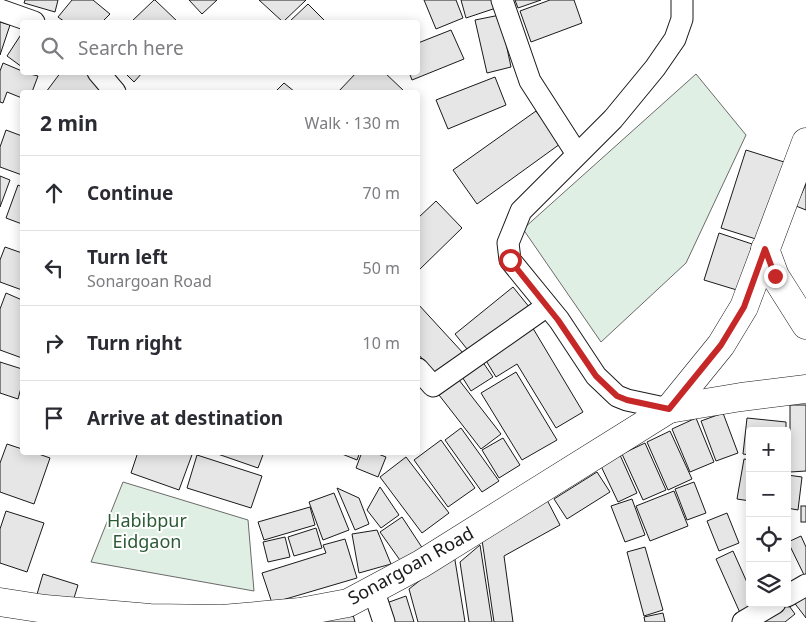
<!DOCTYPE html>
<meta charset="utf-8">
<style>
body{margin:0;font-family:"Noto Sans",sans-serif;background:#f2f2f3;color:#2b2b33}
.controls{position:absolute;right:15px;bottom:15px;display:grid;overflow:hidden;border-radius:5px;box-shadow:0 2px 12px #0003}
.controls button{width:45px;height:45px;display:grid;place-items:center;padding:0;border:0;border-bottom:1px solid #e1e1e2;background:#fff;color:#2b2b33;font:25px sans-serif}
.stop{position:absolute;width:15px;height:15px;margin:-11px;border:4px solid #c62828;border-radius:50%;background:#fff}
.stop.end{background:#c62828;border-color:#fff;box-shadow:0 1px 5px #0008}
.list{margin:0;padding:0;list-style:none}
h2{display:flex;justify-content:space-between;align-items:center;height:65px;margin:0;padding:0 20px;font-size:21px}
h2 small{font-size:16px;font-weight:400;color:#7c7c81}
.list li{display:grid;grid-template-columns:32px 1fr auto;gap:15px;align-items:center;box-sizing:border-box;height:75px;padding:0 20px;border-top:1px solid #e1e1e2}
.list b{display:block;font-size:19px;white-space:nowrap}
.list p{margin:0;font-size:16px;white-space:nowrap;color:#7c7c81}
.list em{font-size:16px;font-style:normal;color:#7c7c81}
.icon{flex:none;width:28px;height:28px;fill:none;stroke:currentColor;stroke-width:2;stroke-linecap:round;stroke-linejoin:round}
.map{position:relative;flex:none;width:806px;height:622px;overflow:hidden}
.search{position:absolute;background:#fff;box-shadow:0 2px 12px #0003;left:20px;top:20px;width:400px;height:55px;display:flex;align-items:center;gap:12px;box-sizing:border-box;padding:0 18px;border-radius:5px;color:#7c7c81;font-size:19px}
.panel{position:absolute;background:#fff;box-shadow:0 2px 12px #0003;left:20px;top:90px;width:400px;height:365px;border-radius:5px}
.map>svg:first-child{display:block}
.green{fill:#e0efe3;stroke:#6a6a6a}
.building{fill:#e6e6e6;stroke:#1a1a1a}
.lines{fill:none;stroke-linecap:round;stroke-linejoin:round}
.street-casing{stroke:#1a1a1a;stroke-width:23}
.secondary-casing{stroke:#1a1a1a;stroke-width:29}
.street{stroke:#fff;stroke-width:21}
.secondary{stroke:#fff;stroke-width:28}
.route{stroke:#c62828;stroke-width:6}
.labels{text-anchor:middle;stroke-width:4;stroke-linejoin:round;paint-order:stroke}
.park-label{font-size:18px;fill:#2b5a34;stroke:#fff}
.street-label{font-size:18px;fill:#1a1a1a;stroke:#fff}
</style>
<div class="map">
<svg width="806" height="622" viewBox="0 0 806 622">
<rect width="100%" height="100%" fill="#fff"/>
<g class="green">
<path d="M 696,74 L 746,135 L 686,263 L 601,342 L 523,229 Z"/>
<path d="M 123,482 L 248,520 L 254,591 L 91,562 Z"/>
</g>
<g class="building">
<path d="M 25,0 L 58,0 L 55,12 L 24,3 Z"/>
<path d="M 72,0 L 93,0 L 110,14 L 102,22 L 65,22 L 58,17 Z"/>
<path d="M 154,0 L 155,0 L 178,22 L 131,22 Z"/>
<path d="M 189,0 L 217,0 L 202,14 Z"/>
<path d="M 259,0 L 306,0 L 283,22 Z"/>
<path d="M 424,0 L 456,0 L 463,18 L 436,29 Z"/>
<path d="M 461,0 L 497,0 L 499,7 L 466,18 Z"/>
<path d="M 515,0 L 541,0 L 518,8 Z"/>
<path d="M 550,0 L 574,0 L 582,23 L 531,42 L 520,11 Z"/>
<path d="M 308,4 L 326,22 L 289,22 Z"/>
<path d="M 500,15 L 511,67 L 487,73 L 475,20 Z"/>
<path d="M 0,22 L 10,25 L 0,55 Z"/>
<path d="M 451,30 L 464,59 L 412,80 L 409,72 L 418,72 L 418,43 Z"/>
<path d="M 22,33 L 22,67 L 7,56 Z"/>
<path d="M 3,63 L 22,71 L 22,72 L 38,76 L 32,92 L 22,92 L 22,98 L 7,92 L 3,103 L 0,102 L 0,71 Z"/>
<path d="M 61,72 L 90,72 L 104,85 L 98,92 L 46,92 Z"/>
<path d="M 124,72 L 143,72 L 134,82 Z"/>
<path d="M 357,72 L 384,72 L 404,91 L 403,92 L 338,92 Z"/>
<path d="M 495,77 L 506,105 L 448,129 L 436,100 Z"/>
<path d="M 284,83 L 295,92 L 275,92 Z"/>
<path d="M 536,111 L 560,144 L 477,204 L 453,170 Z"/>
<path d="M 6,130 L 22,136 L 22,175 L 0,167 L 0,147 Z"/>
<path d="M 746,150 L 784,162 L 759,240 L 721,228 Z"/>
<path d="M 0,176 L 10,180 L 0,207 Z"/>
<path d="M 806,184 L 806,210 L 796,206 Z"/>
<path d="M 18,185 L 22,187 L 22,224 L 6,218 Z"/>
<path d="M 436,201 L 462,228 L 418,271 L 418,218 Z"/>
<path d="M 719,233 L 755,245 L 740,291 L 704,280 Z"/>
<path d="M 5,247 L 22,253 L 22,290 L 0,282 L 0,260 Z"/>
<path d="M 513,287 L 530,308 L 471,354 L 455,334 Z"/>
<path d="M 6,293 L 22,300 L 22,358 L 0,350 L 0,309 Z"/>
<path d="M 418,304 L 464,354 L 439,377 L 418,354 Z"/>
<path d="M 531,325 L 583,412 L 556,428 L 517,364 L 496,377 L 482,354 Z"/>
<path d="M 480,358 L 493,377 L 471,391 L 459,372 Z"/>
<path d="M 0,362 L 22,369 L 22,384 L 18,399 L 0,393 Z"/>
<path d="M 516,372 L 557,440 L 522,460 L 481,393 Z"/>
<path d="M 459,380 L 501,434 L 481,449 L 439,395 Z"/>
<path d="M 790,405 L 806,405 L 806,471 L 790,472 Z"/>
<path d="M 723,413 L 738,453 L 716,461 L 701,421 Z"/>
<path d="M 696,418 L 714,462 L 690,472 L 672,429 Z"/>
<path d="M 747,418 L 786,422 L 786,431 L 750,431 L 750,455 L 743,454 Z"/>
<path d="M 461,428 L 499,481 L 482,492 L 445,440 Z"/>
<path d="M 670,431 L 692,479 L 668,490 L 647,442 Z"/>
<path d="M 503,438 L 520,465 L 499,478 L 482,450 Z"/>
<path d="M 441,440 L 475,488 L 448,507 L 414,460 Z"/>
<path d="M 645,443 L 666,490 L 643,500 L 622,454 Z"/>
<path d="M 7,444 L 22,449 L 22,452 L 33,452 L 50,458 L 34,504 L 0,492 L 0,463 Z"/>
<path d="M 138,452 L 193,452 L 179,490 L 131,473 Z"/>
<path d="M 212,452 L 264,452 L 258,468 Z"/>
<path d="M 337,452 L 360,452 L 357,460 Z"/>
<path d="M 362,452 L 373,452 L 386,457 L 378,477 L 356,468 Z"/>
<path d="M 197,455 L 262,476 L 251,508 L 187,488 Z"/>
<path d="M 620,455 L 637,493 L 618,502 L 600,464 Z"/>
<path d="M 406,457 L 449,513 L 422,533 L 380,477 Z"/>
<path d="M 744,459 L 750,460 L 750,501 L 737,499 Z"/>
<path d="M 597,472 L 610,492 L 567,519 L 554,499 Z"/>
<path d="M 787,475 L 802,477 L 798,510 L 787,508 Z"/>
<path d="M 694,482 L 706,513 L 687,520 L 675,489 Z"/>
<path d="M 380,487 L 399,515 L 381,528 L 367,510 Z"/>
<path d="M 337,488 L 359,498 L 369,524 L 355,530 Z"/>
<path d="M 674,491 L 688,526 L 650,541 L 636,506 Z"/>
<path d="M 334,493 L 349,530 L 323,540 L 309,502 Z"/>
<path d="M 546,498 L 560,525 L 504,556 L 513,622 L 494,622 L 482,540 Z"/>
<path d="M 632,499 L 645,535 L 625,542 L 611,506 Z"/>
<rect x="801" y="506" width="5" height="16"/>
<path d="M 310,507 L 315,525 L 264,540 L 258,522 Z"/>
<path d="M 6,511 L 44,523 L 27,572 L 0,563 L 0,529 Z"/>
<path d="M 727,513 L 739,543 L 719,551 L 707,521 Z"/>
<path d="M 402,517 L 423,549 L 402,563 L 380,532 Z"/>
<path d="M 316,528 L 322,548 L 294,556 L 288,537 Z"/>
<path d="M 377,530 L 391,564 L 359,573 L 352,534 Z"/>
<path d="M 801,536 L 806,547 L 806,579 L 788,542 Z"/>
<path d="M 285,537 L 290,557 L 268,562 L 263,542 Z"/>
<path d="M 345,539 L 357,578 L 272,603 L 262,573 L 326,553 L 323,545 Z"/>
<path d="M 480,545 L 492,622 L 469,622 L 460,562 Z"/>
<path d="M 645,547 L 663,610 L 644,616 L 627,552 Z"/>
<path d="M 733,551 L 750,589 L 750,603 L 756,603 L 741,615 L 716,559 Z"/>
<path d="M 454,554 L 465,622 L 418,622 L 409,589 Z"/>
<path d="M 43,574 L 78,585 L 70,611 L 35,601 Z"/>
<path d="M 806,594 L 806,618 L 793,601 Z"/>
<path d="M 406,596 L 414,622 L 387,622 L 381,605 Z"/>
<path d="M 787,603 L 795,614 L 785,622 L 762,622 Z"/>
<path d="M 352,611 L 355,622 L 313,622 Z"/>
<path d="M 663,613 L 665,622 L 645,622 L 644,617 Z"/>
</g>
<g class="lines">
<defs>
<g id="street">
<path d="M 502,0 L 530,81 L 577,154"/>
<path d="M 0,10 L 34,22"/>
<path d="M 98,72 L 115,92"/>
<path d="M 418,369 L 433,386 L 547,306"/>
<path d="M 669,409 L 627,400 L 617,396 L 596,376 L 559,320 L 510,260 L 508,243 L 521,211 L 613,119 L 655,68 L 675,39 L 682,19 L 682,0"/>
<path d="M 373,589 L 384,622"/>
<path d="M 787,596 L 806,585"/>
<path d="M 743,622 L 775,603"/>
</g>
<g id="secondary">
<path d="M 765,249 L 775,276 L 806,325"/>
<path d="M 669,409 L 741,397 L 806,389"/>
<path d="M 0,602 L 45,609 L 150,618 L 222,619 L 300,612 L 348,603 L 421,564 L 669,409 L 721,345 L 744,307 L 806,142"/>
</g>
</defs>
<use href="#street" class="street-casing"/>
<use href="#secondary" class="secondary-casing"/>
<use href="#street" class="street"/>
<use href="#secondary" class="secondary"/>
</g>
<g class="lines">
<path class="route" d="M 510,260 L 558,320 L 596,376 L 617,396 L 627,400 L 669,409 L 721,345 L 744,307 L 765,249 L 775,276"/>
</g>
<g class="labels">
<g class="park-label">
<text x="147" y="527">Habibpur<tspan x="147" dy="21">Eidgaon</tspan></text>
</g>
<g class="street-label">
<text transform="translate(411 566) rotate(-29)" y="6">Sonargoan Road</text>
</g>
</g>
</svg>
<div class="controls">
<button>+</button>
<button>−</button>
<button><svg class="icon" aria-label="locate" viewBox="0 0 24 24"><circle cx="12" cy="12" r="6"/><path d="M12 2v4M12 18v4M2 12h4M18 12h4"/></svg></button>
<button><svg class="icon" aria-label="layers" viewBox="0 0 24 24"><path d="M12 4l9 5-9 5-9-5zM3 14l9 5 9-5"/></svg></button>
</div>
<div class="stop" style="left:510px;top:260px"></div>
<div class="stop end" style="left:775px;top:276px"></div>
<div class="search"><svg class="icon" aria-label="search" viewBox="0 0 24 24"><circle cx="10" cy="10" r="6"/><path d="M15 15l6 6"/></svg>Search here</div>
<section class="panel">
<h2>2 min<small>Walk · 130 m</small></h2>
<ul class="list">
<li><svg class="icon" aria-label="ahead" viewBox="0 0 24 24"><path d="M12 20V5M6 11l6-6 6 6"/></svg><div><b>Continue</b></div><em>70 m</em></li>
<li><svg class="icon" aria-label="left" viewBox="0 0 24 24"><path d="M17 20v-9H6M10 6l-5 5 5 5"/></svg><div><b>Turn left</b><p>Sonargoan Road</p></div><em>50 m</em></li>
<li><svg class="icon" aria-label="right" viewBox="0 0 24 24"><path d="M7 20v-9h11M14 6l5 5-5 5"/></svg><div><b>Turn right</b></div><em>10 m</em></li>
<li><svg class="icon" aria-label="arrive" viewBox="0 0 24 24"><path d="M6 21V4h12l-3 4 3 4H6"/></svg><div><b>Arrive at destination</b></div></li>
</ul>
</section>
</div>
